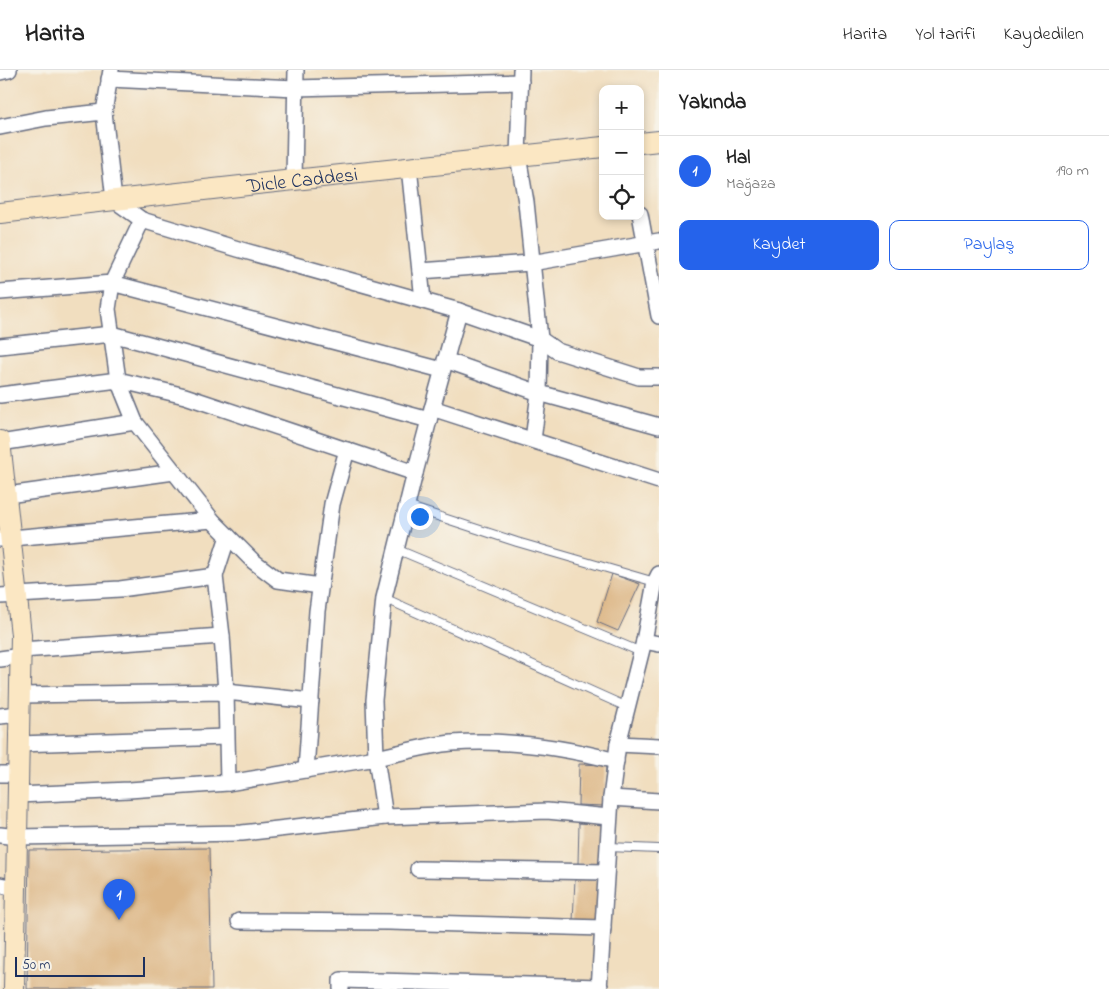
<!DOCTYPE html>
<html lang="tr">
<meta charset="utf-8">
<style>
body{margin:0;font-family:"Indie Flower",sans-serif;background:#f6f6f6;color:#222}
.controls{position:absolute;right:15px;top:15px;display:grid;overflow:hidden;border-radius:10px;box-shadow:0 2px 8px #0003}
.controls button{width:45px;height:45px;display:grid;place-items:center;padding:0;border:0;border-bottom:1px solid #e0e0e0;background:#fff;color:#222;font:25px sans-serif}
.scale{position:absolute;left:15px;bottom:12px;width:130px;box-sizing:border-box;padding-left:5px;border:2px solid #1b2f5e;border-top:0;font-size:14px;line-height:18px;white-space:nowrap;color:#1b2f5e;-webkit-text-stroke:4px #f7f3e8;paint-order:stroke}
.you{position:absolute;left:419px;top:446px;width:18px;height:18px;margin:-12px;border:4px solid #fff;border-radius:50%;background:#1a73e8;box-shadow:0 0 0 8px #1a73e833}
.badge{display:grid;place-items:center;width:32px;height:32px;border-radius:50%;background:#2563eb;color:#fff;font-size:16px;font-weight:700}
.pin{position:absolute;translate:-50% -41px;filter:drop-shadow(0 1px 2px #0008)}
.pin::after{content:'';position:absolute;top:26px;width:18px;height:15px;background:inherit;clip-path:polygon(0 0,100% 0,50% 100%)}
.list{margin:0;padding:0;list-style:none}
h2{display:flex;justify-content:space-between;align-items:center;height:65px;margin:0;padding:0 20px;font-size:21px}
h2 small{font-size:16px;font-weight:400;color:#767676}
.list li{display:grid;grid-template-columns:32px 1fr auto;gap:15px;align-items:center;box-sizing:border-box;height:70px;padding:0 20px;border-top:1px solid #e0e0e0}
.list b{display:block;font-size:19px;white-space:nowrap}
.list p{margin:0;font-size:16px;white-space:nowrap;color:#767676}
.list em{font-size:16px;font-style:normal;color:#767676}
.actions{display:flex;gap:10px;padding:15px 20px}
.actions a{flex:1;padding:11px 0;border:1px solid #2563eb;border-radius:10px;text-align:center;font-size:18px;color:#2563eb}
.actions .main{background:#2563eb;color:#fff}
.icon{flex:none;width:28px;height:28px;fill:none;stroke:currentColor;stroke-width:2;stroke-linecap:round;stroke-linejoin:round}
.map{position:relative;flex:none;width:659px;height:919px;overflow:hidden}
header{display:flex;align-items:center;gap:30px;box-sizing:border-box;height:70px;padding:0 25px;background:#fff;border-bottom:1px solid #e0e0e0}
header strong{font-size:24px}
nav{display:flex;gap:28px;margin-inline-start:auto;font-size:18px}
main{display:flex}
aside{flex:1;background:#fff}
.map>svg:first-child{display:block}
.building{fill:#ddb787}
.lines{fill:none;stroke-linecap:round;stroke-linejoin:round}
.lane-casing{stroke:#666c80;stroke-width:10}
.street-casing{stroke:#666c80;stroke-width:18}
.secondary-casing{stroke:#666c80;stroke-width:22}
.lane{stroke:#fff;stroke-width:8}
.street{stroke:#fff;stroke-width:15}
.secondary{stroke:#fbe7c3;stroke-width:20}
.labels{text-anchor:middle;stroke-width:4;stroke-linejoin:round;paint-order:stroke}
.street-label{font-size:20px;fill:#1b2f5e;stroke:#f7f3e8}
</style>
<header>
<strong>Harita</strong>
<nav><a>Harita</a><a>Yol tarifi</a><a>Kaydedilen</a></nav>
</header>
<main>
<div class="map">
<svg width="659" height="919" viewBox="0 0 659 919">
<rect width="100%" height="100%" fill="#f7f3e8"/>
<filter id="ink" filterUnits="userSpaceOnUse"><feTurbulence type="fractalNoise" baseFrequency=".02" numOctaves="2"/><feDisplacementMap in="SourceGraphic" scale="10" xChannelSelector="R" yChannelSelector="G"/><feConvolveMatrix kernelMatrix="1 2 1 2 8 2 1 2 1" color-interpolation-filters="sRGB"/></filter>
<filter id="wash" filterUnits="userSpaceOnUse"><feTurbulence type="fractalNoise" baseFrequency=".0096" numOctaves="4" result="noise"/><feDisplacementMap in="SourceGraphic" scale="20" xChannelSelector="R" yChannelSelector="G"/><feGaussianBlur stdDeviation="1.12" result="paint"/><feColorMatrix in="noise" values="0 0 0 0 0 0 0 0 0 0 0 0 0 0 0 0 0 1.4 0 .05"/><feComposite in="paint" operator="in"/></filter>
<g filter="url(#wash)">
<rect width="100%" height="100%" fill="#f1debf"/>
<g id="blocks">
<g class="building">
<path d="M 612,504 L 640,514 L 618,561 L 597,552 Z"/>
<path d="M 579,694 L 606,695 L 604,736 L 578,735 Z"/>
<path d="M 579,753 L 605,754 L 603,795 L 578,794 Z"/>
<path d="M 209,778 L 212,919 L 27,919 L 29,780 Z"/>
<path d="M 575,809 L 602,810 L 600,853 L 573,851 Z"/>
</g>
</g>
</g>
<g filter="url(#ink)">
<use href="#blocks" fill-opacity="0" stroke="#666c80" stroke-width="1"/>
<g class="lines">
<defs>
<g id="lane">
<path d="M 407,436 L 517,472 L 655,512"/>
<path d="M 396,479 L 641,582"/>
<path d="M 384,528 L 627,637"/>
<path d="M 608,777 L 659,779"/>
</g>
<g id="street">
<path d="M 111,0 L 104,42 L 114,130 L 142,150 L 238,179 L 459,241 L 540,269 L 557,281 L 639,307 L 659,307"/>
<path d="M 521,0 L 518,86 L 526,132 L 540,269 L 539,323 L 533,370"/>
<path d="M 0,2 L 9,0"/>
<path d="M 109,9 L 295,18 L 521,12"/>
<path d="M 0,57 L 46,48 L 104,42"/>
<path d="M 409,97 L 423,230"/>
<path d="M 294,110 L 296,0"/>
<path d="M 640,144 L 659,246"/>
<path d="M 420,201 L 531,193 L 659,171"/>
<path d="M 0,222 L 112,213 L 142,150"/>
<path d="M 0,276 L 112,264 L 429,350 L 459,241"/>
<path d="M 445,290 L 539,323 L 659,356"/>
<path d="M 0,325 L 118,310 L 185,326 L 415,403 L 429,350"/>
<path d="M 432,338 L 659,411"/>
<path d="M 0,373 L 135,352"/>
<path d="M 415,403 L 384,528 L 374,630 L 376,688 C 401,683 427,675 452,673 C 508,669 562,677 616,691"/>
<path d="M 0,426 L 174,402"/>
<path d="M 0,469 L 212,450"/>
<path d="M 215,506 L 228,466"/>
<path d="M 320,516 L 278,510 L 253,491 L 212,450 L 135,352 L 118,310 L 108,239 L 112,213 L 442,300"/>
<path d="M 0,526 L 120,519 L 215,506 L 222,566 L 226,622 L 228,713 L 129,720 L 18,725"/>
<path d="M 644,571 L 659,574"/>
<path d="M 21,580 L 222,566"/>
<path d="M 0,589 L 21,586"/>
<path d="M 20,625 L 226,622 L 311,631"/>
<path d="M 0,646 L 19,644"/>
<path d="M 19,674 L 226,667"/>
<path d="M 618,674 L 659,676"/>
<path d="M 306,700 L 317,541 L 332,434 L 347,380"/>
<path d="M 0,704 L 18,704"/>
<path d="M 228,713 L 376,688 L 385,747"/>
<path d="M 611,728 L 659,731"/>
<path d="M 0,765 L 17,767 L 242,763 L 385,747 L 547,741 L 609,747"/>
<path d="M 418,799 L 606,802"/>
<path d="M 0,815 L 16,818"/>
<path d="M 239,851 L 389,852 L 603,858"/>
<path d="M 341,919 L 341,910 L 600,917"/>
<path d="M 599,919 L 611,728 L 618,674 L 644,571 L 655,512 L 659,504"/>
</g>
<g id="secondary">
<path d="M 640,73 L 659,71"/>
<path id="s1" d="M 0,143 L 266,113 L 603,77"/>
<path d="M 0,371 L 21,565 L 14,919"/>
</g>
</defs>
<use href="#lane" class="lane-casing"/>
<use href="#street" class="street-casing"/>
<use href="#secondary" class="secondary-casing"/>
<use href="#lane" class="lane"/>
<use href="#street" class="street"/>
<use href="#secondary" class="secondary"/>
</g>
</g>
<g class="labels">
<g class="street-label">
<text dy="7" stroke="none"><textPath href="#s1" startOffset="304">Dicle Caddesi</textPath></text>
</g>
</g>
</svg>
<div class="controls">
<button>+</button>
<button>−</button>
<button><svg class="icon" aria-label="locate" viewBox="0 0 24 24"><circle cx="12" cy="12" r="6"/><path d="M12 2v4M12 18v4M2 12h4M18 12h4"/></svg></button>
</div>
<div class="scale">50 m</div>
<div class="you"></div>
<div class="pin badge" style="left:119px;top:850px">1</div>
</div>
<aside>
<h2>Yakında<small></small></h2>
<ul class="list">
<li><span class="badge">1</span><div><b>Hal</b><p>Mağaza</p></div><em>190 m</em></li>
</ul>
<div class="actions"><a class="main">Kaydet</a><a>Paylaş</a></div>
</aside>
</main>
